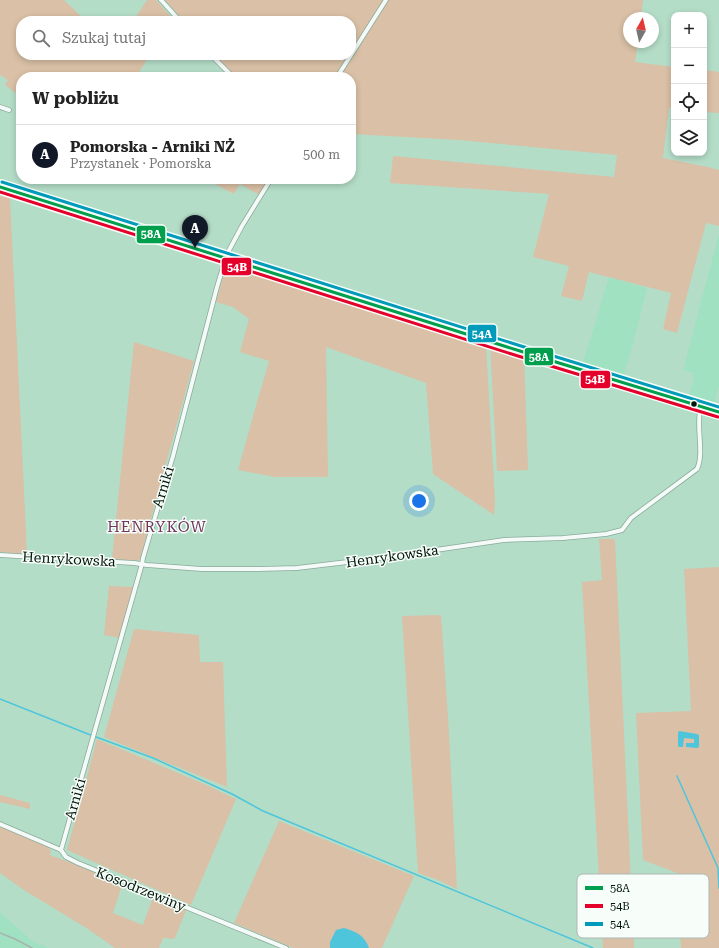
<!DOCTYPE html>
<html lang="pl">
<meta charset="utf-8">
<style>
body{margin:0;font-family:"Roboto Serif",serif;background:#f6f6f6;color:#222}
.controls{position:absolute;right:12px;top:12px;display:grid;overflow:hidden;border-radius:8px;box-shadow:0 2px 6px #0003}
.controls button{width:36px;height:36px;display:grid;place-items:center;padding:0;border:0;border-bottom:1px solid #e0e0e0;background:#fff;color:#222;font:20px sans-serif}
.compass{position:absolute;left:623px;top:12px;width:36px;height:36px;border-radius:50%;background:#fff;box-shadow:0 2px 6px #0003;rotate:8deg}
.you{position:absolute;left:419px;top:501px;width:14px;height:14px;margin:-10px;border:3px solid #fff;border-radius:50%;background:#1a73e8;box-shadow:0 0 0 6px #1a73e833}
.badge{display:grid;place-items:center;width:26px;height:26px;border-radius:50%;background:#111827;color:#fff;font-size:13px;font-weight:700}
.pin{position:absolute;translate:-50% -33px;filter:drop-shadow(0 1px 2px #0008)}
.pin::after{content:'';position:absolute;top:21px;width:14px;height:12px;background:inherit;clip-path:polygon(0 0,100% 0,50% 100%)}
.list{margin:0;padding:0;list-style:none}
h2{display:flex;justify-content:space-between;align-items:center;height:52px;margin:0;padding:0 16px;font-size:17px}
h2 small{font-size:13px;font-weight:400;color:#767676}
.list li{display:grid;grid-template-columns:26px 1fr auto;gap:12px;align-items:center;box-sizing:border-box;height:60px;padding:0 16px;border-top:1px solid #e0e0e0}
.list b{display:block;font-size:15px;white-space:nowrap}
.list p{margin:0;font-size:13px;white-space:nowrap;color:#767676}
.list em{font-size:13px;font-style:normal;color:#767676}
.icon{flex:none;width:22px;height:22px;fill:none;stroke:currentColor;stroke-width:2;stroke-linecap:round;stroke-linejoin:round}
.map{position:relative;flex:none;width:719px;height:948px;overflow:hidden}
.search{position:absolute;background:#fff;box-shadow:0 2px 6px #0003;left:16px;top:16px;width:340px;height:44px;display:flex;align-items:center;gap:10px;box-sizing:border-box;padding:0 14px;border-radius:16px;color:#767676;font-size:15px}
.panel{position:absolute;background:#fff;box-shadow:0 2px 6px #0003;left:16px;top:72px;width:340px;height:112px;border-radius:16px}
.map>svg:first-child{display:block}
.built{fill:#a0e1c1}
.green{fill:#d9c0a6}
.water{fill:#4ec5db}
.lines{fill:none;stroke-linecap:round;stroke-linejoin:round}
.stream{stroke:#4ec5db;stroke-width:1.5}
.minor-casing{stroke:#8aaa9a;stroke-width:5.5}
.tertiary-casing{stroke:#8aaa9a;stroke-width:6}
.minor{stroke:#f4faf7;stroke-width:4}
.tertiary{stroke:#f4faf7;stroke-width:4.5}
.rail{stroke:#a9b3ae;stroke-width:1.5}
.bus-1-casing{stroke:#f7fefa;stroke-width:6}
.bus-2-casing{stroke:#f7fefa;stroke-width:6}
.bus-3-casing{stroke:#f7fefa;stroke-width:6}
.bus-1{stroke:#009f4d;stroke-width:3}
.bus-2{stroke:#e4002b;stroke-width:3}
.bus-3{stroke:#009aba;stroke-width:3}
.bus-dot{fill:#00160a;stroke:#f7fefa;stroke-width:1.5}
.labels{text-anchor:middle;stroke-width:3;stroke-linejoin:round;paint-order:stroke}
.street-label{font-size:14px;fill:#00160a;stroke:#f7fefa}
.neighbourhood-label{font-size:15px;letter-spacing:1px;fill:#71355d;stroke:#f7fefa}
.key{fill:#f7fefa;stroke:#adb8b2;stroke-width:1}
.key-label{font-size:11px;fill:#00160a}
.line-badge{stroke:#f7fefa;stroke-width:1.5}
.badge-label{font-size:11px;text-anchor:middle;font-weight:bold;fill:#fff}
</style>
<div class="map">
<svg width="719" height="948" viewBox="0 0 719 948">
<rect width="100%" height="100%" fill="#b4ddc8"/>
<g class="built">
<path d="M 719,234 L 719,387 L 714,404 L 694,398 L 694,396 L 689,395 L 694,377 L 692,376 L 693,373 L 683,370 Z"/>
<path d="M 609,277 L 647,288 L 634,340 L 624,375 L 583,363 Z"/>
<path d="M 0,912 L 29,938 L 39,945 L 41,944 L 48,948 L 0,948 Z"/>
</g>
<g class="green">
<path d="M 0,0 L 64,0 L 86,21 L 21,21 L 21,55 L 150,55 L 136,77 L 21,77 L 21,97 L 5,85 L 8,80 L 0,75 Z"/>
<path d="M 147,0 L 156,0 L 173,19 L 172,21 L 133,21 Z"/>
<path d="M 165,0 L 643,0 L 641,18 L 629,18 L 629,42 L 638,42 L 635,62 L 674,67 L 674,108 L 669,108 L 663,158 L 708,167 L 719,170 L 719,226 L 706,223 L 677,333 L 663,329 L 671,293 L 589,272 L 582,301 L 561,296 L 569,266 L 533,257 L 549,194 L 390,183 L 393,156 L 614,177 L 617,155 L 459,140 L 351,134 L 351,77 L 235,77 L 215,55 L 351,55 L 351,21 L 184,21 Z"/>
<path d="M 704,70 L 719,72 L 719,113 L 704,112 Z"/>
<path d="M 205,179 L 271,179 L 261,196 L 240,184 L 234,194 Z"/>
<path d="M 0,195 L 10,198 L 27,554 L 0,552 Z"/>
<path d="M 231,264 L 486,344 L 495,501 L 494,515 L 433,474 L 426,383 L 326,347 L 328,477 L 275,477 L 238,470 L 257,402 L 269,361 L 240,352 L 249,319 L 233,307 L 216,302 L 226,267 Z"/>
<path d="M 134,342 L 194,361 L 140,559 L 136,561 L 112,559 Z"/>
<path d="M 490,345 L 524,355 L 528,470 L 497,471 Z"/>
<path d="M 599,539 L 615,539 L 634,948 L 603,948 L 582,582 L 602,580 Z"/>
<path d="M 719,567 L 719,948 L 681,948 L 677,873 L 643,860 L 636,713 L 691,711 L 684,569 Z"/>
<path d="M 109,586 L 133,587 L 120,638 L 104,635 Z"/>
<path d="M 441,615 L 449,733 L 457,889 L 438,880 L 418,873 L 402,616 Z"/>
<path d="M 134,629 L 199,635 L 200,662 L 223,662 L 227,787 L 104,737 Z"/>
<path d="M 97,739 L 202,783 L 236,799 L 191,905 L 67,850 Z"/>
<path d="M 0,795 L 30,803 L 30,809 L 0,802 Z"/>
<path d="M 279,821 L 414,876 L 382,948 L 293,948 L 234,923 Z"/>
<path d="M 0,824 L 48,845 L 51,852 L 50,855 L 123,882 L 113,913 L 143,925 L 153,897 L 186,910 L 175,938 L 173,939 L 166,938 L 163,938 L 159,948 L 115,948 L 88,929 L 24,890 L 0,873 Z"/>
</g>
<g class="water">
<path d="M 679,731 L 697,734 L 699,735 L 699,746 L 698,748 L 686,747 L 686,743 L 694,743 L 694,739 L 684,738 L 683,747 L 679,747 L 678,746 L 678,733 Z"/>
<path d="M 344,928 C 357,932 364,935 369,948 L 330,948 L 330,942 L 336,930 Z"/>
</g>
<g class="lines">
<g class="stream">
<path d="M 0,699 L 88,734 L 153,758 L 232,794 L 263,811 L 593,948"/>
<path d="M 677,776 L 718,868 L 719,888"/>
</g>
<defs>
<g id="minor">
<path d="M 161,0 L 180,21"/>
<path d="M 211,55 L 233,77"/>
<path d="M 337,77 L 386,0"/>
<path d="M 0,107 L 9,110"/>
<path d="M 0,555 L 134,563 L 147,565 L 202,569 L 259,569 L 297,568 L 381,558 L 504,540 L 563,538 L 606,534 L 622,530 L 631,518 L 697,469 C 705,453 695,425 701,406"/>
<path d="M 0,824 L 61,850 L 66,857 L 78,863 L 286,948"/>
<path d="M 61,850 L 142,564 L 143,558 L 173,456 L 217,287 L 227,254 L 242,226 L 271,179"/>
</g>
<path id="tertiary" d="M 0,187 L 520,351 L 719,412"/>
</defs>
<use href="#minor" class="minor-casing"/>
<use href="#tertiary" class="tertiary-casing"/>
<use href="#minor" class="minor"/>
<use href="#tertiary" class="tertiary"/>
<path class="rail" d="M 0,933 L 15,939 L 32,948"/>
<defs>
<path id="bus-1" d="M 0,187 L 520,351 L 719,412"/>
<path id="bus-2" d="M 0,192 L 518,356 L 718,417"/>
<path id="bus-3" d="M 2,182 L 521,346 L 719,407"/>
</defs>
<use href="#bus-1" class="bus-1-casing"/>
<use href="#bus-2" class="bus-2-casing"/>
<use href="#bus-3" class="bus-3-casing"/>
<use href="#bus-1" class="bus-1"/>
<use href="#bus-2" class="bus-2"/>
<use href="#bus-3" class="bus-3"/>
</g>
<circle class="bus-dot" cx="694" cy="404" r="3.5"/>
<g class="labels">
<g class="street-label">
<text transform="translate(163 487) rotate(-73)" y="5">Arniki</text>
<text transform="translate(392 556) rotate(-8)" y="5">Henrykowska</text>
<text transform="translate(69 559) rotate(3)" y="5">Henrykowska</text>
<text transform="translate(75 799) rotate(-74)" y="5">Arniki</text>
<text transform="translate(141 889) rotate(22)" y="5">Kosodrzewiny</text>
</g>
<g class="neighbourhood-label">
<text x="157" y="532">HENRYKÓW</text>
</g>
</g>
<rect x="577" y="874" width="132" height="64" rx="6" class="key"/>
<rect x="585" y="886" width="18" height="4" fill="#009f4d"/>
<rect x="585" y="904" width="18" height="4" fill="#e4002b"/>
<rect x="585" y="922" width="18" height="4" fill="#009aba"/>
<g class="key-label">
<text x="610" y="892">58A</text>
<text x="610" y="910">54B</text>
<text x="610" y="928">54A</text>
</g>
<g class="line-badge">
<rect x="136" y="225" width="30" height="19" rx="4" fill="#009f4d"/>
<rect x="221" y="257" width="31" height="19" rx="4" fill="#e4002b"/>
<rect x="467" y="324" width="30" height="19" rx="4" fill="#009aba"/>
<rect x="524" y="347" width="30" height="19" rx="4" fill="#009f4d"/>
<rect x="580" y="370" width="31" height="19" rx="4" fill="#e4002b"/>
</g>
<g class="badge-label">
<text x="151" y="238">58A</text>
<text x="237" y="271">54B</text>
<text x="482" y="338">54A</text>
<text x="539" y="361">58A</text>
<text x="595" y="383">54B</text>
</g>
</svg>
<div class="controls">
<button>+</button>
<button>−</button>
<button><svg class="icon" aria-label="locate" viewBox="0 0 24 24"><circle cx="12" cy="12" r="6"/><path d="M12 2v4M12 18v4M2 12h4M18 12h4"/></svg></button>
<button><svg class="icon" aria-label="layers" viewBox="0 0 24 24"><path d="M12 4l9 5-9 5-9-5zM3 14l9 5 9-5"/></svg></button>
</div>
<svg class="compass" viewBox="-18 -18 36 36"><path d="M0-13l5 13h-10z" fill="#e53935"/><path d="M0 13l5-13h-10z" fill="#767676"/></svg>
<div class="you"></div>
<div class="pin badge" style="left:195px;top:248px">A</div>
<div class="search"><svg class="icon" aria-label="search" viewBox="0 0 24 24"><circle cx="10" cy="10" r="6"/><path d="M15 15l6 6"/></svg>Szukaj tutaj</div>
<section class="panel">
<h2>W pobliżu<small></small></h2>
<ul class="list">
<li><span class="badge">A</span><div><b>Pomorska - Arniki NŻ</b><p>Przystanek · Pomorska</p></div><em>500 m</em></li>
</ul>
</section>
</div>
